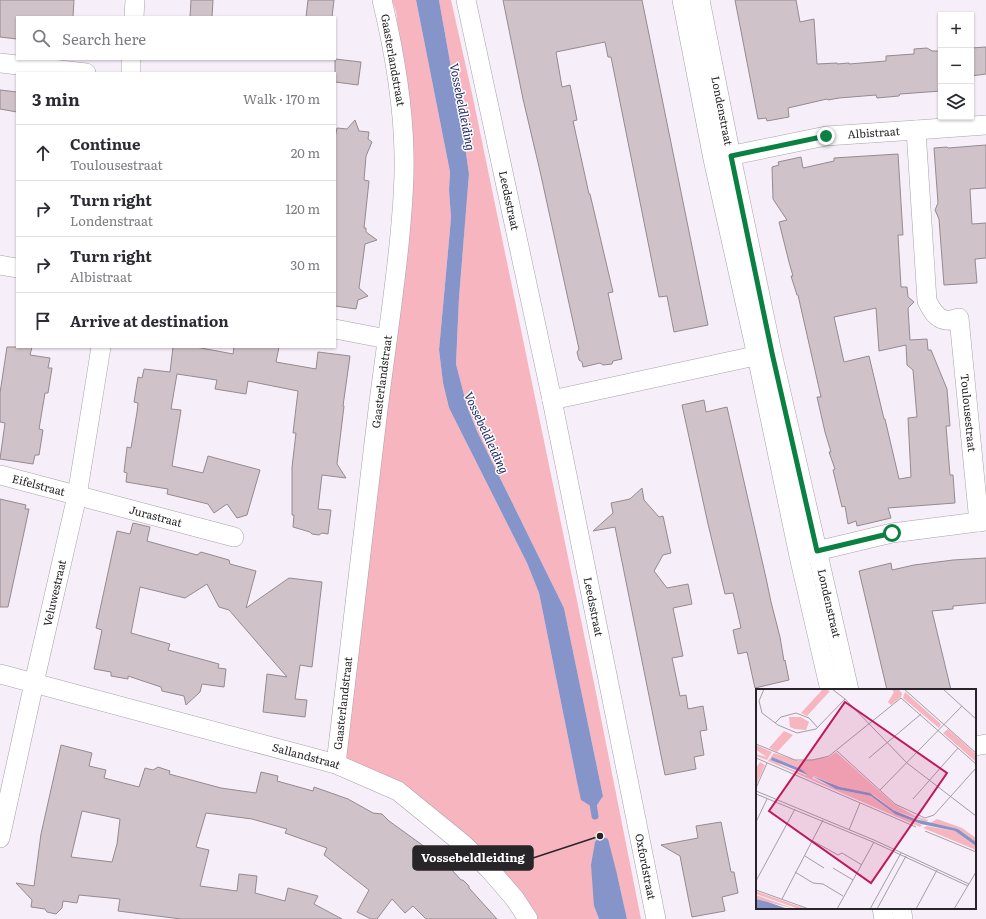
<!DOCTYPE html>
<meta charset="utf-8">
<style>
body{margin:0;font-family:Literata,serif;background:#f7f7f7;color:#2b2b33}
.controls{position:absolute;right:12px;top:12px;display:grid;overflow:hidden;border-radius:0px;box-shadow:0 1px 3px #0004}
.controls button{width:36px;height:36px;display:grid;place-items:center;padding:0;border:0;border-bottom:1px solid #e1e1e2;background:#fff;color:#2b2b33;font:20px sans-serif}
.stop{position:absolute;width:12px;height:12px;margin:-9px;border:3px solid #0b8043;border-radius:50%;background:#fff}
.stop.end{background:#0b8043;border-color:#fff;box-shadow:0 1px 4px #0008}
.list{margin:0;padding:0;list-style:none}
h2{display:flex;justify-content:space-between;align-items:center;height:52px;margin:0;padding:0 16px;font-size:17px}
h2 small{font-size:13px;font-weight:400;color:#7c7c81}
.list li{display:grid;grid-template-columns:26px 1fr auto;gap:12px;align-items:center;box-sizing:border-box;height:56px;padding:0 16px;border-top:1px solid #e1e1e2}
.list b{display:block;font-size:15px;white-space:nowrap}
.list p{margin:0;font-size:13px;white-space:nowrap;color:#7c7c81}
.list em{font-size:13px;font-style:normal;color:#7c7c81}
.icon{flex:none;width:22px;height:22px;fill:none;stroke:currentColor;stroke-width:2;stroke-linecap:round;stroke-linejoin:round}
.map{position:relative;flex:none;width:986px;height:919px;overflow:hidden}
.search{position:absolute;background:#fff;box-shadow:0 1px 3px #0004;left:16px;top:16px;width:320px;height:44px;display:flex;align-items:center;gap:10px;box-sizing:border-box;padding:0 14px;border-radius:0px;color:#7c7c81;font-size:15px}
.panel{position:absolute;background:#fff;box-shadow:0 1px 3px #0004;left:16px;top:72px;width:320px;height:276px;border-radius:0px}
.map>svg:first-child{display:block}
.green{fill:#f7b5c0}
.water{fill:#8695c9}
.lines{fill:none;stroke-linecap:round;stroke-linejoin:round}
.stream{stroke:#8695c9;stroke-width:7}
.building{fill:#cfc3c9;stroke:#958a90;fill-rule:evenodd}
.minor-casing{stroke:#a9a1ab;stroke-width:20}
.minor{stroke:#fff;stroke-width:19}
.route{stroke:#0b8043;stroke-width:5}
.labels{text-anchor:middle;stroke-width:3;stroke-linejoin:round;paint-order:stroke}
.street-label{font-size:11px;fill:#282528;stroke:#fefefe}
.water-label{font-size:12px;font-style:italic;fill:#202a68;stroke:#fefefe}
.inset-road{fill:none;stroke:#a49ea5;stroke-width:1}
.view{fill:#c2185b;fill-opacity:0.15;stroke:#c2185b;stroke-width:2}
.inset-edge{fill:none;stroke:#282528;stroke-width:2}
.leader{fill:none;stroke:#282528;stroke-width:1.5}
.callout-dot{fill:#282528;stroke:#fefefe;stroke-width:1.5}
.callout{fill:#282528;stroke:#282528;stroke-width:1.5}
.callout-label{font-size:12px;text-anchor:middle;font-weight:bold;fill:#fff}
</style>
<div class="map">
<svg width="986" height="919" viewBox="0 0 986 919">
<rect width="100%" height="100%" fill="#f6eef8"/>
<path class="green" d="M 392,0 L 416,0 L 450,172 L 449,190 L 451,218 L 439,350 L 443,383 L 449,408 L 527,563 L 539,593 L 576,777 L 603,796 L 564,608 L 477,431 L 467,406 L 456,364 L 459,298 L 469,174 L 465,146 L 439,0 L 451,0 L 473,98 L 592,673 L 641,919 L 627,919 L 617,874 L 594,906 L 599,919 L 536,919 L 509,885 L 342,760 L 413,190 L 402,59 L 396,12 Z"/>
<g class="water">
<path d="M 416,0 L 439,0 L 465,146 L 469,174 L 459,298 L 456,364 L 467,406 L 477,431 L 564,608 L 603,796 L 597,805 L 594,808 L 581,800 L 576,777 L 539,593 L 527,563 L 449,408 L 443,383 L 439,350 L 451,218 L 449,190 L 450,172 Z"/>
<path d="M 600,836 L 608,839 L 617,874 L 627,919 L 599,919 L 594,906 L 591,865 L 595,842 Z"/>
</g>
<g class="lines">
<path class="stream" d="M 592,798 L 595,816"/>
</g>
<g class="building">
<path d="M 0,0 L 74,0 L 73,17 L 17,17 L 17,39 L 0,37 Z"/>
<path d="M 191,0 L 213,0 L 212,17 L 190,17 Z"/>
<path d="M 308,0 L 334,0 L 332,17 L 306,17 Z"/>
<path d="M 503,0 L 642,0 L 708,325 L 674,332 L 667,296 L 659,297 L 611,57 L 608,57 L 605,42 L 556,52 L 562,87 L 570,85 L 577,120 L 573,121 L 589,194 L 590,194 L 613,292 L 608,293 L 622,359 L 613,361 L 612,364 L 603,365 L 600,363 L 583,367 L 582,362 L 579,360 L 577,352 L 579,349 L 540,171 L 523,99 Z"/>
<path d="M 735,0 L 796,0 L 800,22 L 814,19 L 817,64 L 837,63 L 837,64 L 849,63 L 849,64 L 886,61 L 886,56 L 914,54 L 914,49 L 927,48 L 932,51 L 941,51 L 941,91 L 900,94 L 899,96 L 877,98 L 876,95 L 839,98 L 828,100 L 827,99 L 788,108 L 789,117 L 767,121 L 766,118 L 758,119 Z"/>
<path d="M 986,47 L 986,74 L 971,76 L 971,48 Z"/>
<path d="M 335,59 L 361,62 L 358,85 L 335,82 Z"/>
<path d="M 0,90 L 17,92 L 17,112 L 0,109 Z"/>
<path d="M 355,120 L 359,131 L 369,132 L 368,139 L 372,142 L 366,156 L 364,180 L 369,181 L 364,228 L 366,228 L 366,232 L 377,240 L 365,244 L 359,288 L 368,296 L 358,300 L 356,309 L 335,306 L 335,138 L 337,128 L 347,129 Z"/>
<path d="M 986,145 L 986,188 L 970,189 L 972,224 L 986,223 L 986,258 L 975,259 L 977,283 L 944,285 L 939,219 L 935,210 L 938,203 L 934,148 L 947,147 L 948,148 Z"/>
<path d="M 898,154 L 903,235 L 898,235 L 901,287 L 907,287 L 908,297 L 914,302 L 908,308 L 910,340 L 927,339 L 928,350 L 931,350 L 947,389 L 950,426 L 946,426 L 950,475 L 953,475 L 955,503 L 888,508 L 891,518 L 857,526 L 856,521 L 848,524 L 845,506 L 842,507 L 833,470 L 835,469 L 829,452 L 831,452 L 825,432 L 817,397 L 821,397 L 812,357 L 798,295 L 797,295 L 791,276 L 793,276 L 789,262 L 779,222 L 787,220 L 773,199 L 772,167 L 779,165 L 778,162 L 801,157 L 803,168 L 834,161 L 834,158 ZM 876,308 L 879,351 L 906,345 L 907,365 L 913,370 L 917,417 L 908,418 L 911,477 L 899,479 L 885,419 L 884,419 L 869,356 L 844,362 L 834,317 Z"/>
<path d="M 7,347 L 32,347 L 30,355 L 50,358 L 48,368 L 52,368 L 48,393 L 45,393 L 39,429 L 43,430 L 39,455 L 35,455 L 33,464 L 0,459 L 5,423 L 0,422 L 0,393 Z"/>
<path d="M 173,347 L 196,347 L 233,354 L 234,347 L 279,347 L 276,362 L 316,369 L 318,352 L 350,356 L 343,406 L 344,406 L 337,464 L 346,478 L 322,475 L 318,509 L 331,510 L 328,534 L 322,533 L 319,535 L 312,534 L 310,532 L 293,527 L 294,515 L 292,515 L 292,467 L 296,433 L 293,433 L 298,391 L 248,381 L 246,394 L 215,389 L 217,380 L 177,374 L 171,409 L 181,410 L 172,466 L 203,473 L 208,456 L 260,470 L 247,515 L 237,518 L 227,504 L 214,513 L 208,504 L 167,494 L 168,489 L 126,482 L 127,473 L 124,472 L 127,447 L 131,448 L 137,412 L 138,403 L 134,402 L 138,377 L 142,378 L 144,369 L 170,372 Z"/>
<path d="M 704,400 L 706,412 L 727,407 L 766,578 L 771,602 L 780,637 L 784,661 L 785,660 L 789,680 L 755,688 L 747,652 L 738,654 L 733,630 L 741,628 L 737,610 L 733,593 L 725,594 L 708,524 L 682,405 Z"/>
<path d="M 642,488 L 644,500 L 659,517 L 663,516 L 671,553 L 663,555 L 654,571 L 667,588 L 688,584 L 692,604 L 673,608 L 683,656 L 672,658 L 680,696 L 686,695 L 688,709 L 703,706 L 707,730 L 700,731 L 704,755 L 694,757 L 696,769 L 665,775 L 615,527 L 593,531 L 613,513 L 611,503 L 630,499 Z"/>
<path d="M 0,499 L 26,505 L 25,509 L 29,509 L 8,607 L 0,607 Z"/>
<path d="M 133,523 L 150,527 L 147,541 L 197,555 L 201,552 L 229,560 L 230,564 L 256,571 L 246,608 L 289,578 L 322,582 L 312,667 L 300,665 L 295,699 L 307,700 L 305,717 L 263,712 L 267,674 L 287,677 L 229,610 L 219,607 L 207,584 L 185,598 L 140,587 L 131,633 L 170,644 L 168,650 L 219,664 L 218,668 L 226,669 L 224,687 L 202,684 L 200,692 L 186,705 L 184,696 L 162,691 L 161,687 L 128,676 L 128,679 L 111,676 L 111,672 L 94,669 L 102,630 L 96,628 L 117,531 L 130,534 Z"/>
<path d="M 986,558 L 986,603 L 953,606 L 953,609 L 932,611 L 951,690 L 887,690 L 859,571 L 891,563 L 892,570 L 914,565 L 953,560 Z"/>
<path d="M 61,745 L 92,753 L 89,766 L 106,770 L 104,778 L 139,787 L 145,768 L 153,770 L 158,767 L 170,771 L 169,774 L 221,788 L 256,793 L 261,772 L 278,776 L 277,781 L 313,791 L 314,787 L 348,799 L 373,813 L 382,814 L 389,821 L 443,860 L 461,880 L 463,880 L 469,886 L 469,888 L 497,919 L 426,919 L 413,906 L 405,913 L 392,899 L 377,919 L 371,919 L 357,912 L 369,890 L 324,855 L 327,848 L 285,833 L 287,829 L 252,819 L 206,813 L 196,847 L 209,850 L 200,886 L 237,891 L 239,874 L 257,876 L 255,893 L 285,901 L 288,888 L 318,896 L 314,904 L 342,919 L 181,919 L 118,911 L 120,899 L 79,895 L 77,903 L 63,901 L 62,908 L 56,914 L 47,912 L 45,909 L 31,907 L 32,900 L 16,883 L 34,886 L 41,834 ZM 82,811 L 120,819 L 117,844 L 112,862 L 71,857 Z"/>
<path d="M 721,822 L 731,872 L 734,872 L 738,893 L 722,897 L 725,911 L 692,917 L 680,856 L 661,845 L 698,838 L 696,826 Z"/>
</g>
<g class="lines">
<defs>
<g id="minor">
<path id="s1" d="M 466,0 L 552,400 L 656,919"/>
<path d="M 682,0 L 713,159 L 757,356 L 799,556 L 830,690"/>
<path id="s2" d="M 700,0 L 731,156 L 772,353 L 849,690"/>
<path d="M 134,17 L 135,0"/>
<path d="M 0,63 L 86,73"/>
<path d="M 131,73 L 131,59"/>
<path id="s3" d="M 916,130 L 927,301 C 931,309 936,319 946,320 C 950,321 955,319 959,318 L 979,522"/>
<path id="s4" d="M 719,158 L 826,136 L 916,130 L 986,125"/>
<path d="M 0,265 L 17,268"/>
<path d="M 335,329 L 387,339"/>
<path d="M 552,400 L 769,353"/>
<path id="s5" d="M 0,475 L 234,537"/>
<path d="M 804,554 L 892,533 L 986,521"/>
<path id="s6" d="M 0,674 L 336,764 L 398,791 L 463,844 L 490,870 L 515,899 L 528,919"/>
<path d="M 975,746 L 986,744"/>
<path id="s7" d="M 336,764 C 349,648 363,533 377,418 C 384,361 393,303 399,245 C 402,215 405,184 404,153 C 403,102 394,50 382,0"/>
<path id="s8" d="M 0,838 L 34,683 L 77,496 L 101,347"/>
<path d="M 882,908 L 884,919"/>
<path d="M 901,908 L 903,919"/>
</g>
</defs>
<use href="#minor" class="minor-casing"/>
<use href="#minor" class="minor"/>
</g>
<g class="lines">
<path class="route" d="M 826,136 L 731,156 L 772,353 L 817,551 L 892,533"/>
</g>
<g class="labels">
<g class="street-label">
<text transform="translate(393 60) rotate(80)" y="4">Gaasterlandstraat</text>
<text dy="4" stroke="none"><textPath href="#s2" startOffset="113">Londenstraat</textPath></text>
<text dy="4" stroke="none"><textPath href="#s4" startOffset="157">Albistraat</textPath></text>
<text dy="4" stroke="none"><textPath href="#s1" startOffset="205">Leedsstraat</textPath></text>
<text dy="4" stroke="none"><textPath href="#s7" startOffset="385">Gaasterlandstraat</textPath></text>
<text dy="4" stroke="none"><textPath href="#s3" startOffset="308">Toulousestraat</textPath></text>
<text dy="4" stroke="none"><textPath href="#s5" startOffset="40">Eifelstraat</textPath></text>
<text dy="4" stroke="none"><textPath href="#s5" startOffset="161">Jurastraat</textPath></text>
<text dy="4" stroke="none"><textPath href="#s8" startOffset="251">Veluwestraat</textPath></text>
<text dy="4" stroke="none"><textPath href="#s2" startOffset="617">Londenstraat</textPath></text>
<text dy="4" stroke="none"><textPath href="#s1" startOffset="620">Leedsstraat</textPath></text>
<text dy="4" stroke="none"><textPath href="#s7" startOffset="61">Gaasterlandstraat</textPath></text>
<text dy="4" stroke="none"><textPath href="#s6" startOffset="317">Sallandstraat</textPath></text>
<text dy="4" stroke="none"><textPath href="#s1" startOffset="885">Oxfordstraat</textPath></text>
</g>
<g class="water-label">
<text transform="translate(462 107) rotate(79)" y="4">Vossebeldleiding</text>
<text transform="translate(486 433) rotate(65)" y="4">Vossebeldleiding</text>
</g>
</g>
<g transform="translate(756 689)">
<rect width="220" height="220" fill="#f6eef8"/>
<path d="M 67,0 L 74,2 L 51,27 L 45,24 ZM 135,0 L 142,0 L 146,4 L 145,8 L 135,16 L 132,13 L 138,3 ZM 149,3 L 185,35 L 183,39 L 147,9 ZM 33,28 L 45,28 L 53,33 L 50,41 L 39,40 L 34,38 ZM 192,40 L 220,65 L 220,73 L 187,44 ZM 28,42 L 37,46 L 21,63 L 13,59 ZM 0,56 L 16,63 L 11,71 L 0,67 L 0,65 L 11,68 L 0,61 ZM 80,63 L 138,115 L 159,127 L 172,131 L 171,133 L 137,121 L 118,106 L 84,98 L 58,87 L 56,89 L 80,100 L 115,107 L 136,123 L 166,136 L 164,138 L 12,72 L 18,64 L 43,72 L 73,68 ZM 16,68 L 45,80 L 51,87 L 25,76 ZM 4,73 L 9,76 L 0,97 L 0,79 ZM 181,130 L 206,139 L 220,149 L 220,153 L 202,140 L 173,135 ZM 171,137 L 199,142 L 220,157 L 220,161 L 167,139 ZM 0,202 L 50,220 L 43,220 L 0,205 ZM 0,206 L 39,220 L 0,210 Z" fill="#f7b5c0" fill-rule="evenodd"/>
<path d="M 16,68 L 45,80 L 52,86 L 15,71 ZM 56,87 L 84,98 L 114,104 L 137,121 L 159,130 L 202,140 L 220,153 L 220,157 L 199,142 L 165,135 L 139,125 L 115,107 L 80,100 ZM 0,210 L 12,213 L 32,220 L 1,220 Z" fill="#8695c9"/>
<path class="inset-road" d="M 8,0 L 3,12 L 6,24 L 22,36 L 41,44 L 60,40 L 89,10M 76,0 L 89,10 L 151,74 L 220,127M 148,0 L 220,64M 187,0 L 220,30M 19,34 L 25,28 L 40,24 L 53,29 L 62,39M 0,55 L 39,71 L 57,71 L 73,67 L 145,9 L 220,75M 81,62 L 139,115 L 169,129 L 178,126 L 220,79M 0,69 L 160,138M 113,69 L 165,25M 0,99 L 11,74M 124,101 L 206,17M 0,102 L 118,151 L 213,195M 0,105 L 117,153 L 212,197M 157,110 L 202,59M 0,133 L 11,110M 93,141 L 104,114M 169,142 L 220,163M 57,152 L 82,166 L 86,164 L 106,176M 49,167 L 68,179M 77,179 L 97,191M 39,183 L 57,194 L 67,195 L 87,207M 0,192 L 39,120M 0,201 L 53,220M 26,210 L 67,131M 81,220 L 118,153M 114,220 L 145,164M 121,220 L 150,167M 160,220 L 181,181M 198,220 L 220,183"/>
<path class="view" d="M 89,13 L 191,84 L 115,194 L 13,122 Z"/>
<rect width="220" height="220" class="inset-edge"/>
</g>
<path class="leader" d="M600 836L533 858"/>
<circle class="callout-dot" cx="600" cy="836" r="4"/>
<rect class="callout" x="413" y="846" width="120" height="24" rx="4"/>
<g class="callout-label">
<text x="473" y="862">Vossebeldleiding</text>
</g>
</svg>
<div class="controls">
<button>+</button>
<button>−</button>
<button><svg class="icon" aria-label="layers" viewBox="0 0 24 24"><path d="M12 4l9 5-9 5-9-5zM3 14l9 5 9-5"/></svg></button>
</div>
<div class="stop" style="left:892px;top:533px"></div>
<div class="stop end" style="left:826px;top:136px"></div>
<div class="search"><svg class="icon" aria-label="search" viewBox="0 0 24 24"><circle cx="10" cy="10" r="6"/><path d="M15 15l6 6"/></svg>Search here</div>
<section class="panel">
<h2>3 min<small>Walk · 170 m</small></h2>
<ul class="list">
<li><svg class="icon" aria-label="ahead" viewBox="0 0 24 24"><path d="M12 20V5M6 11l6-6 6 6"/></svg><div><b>Continue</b><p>Toulousestraat</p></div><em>20 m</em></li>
<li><svg class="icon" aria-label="right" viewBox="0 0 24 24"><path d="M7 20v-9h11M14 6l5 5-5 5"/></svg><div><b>Turn right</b><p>Londenstraat</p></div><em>120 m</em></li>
<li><svg class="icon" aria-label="right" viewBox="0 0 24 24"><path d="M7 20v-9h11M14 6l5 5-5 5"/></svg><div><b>Turn right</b><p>Albistraat</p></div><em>30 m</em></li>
<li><svg class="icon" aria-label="arrive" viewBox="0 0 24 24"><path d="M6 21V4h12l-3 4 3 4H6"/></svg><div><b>Arrive at destination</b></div></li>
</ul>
</section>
</div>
